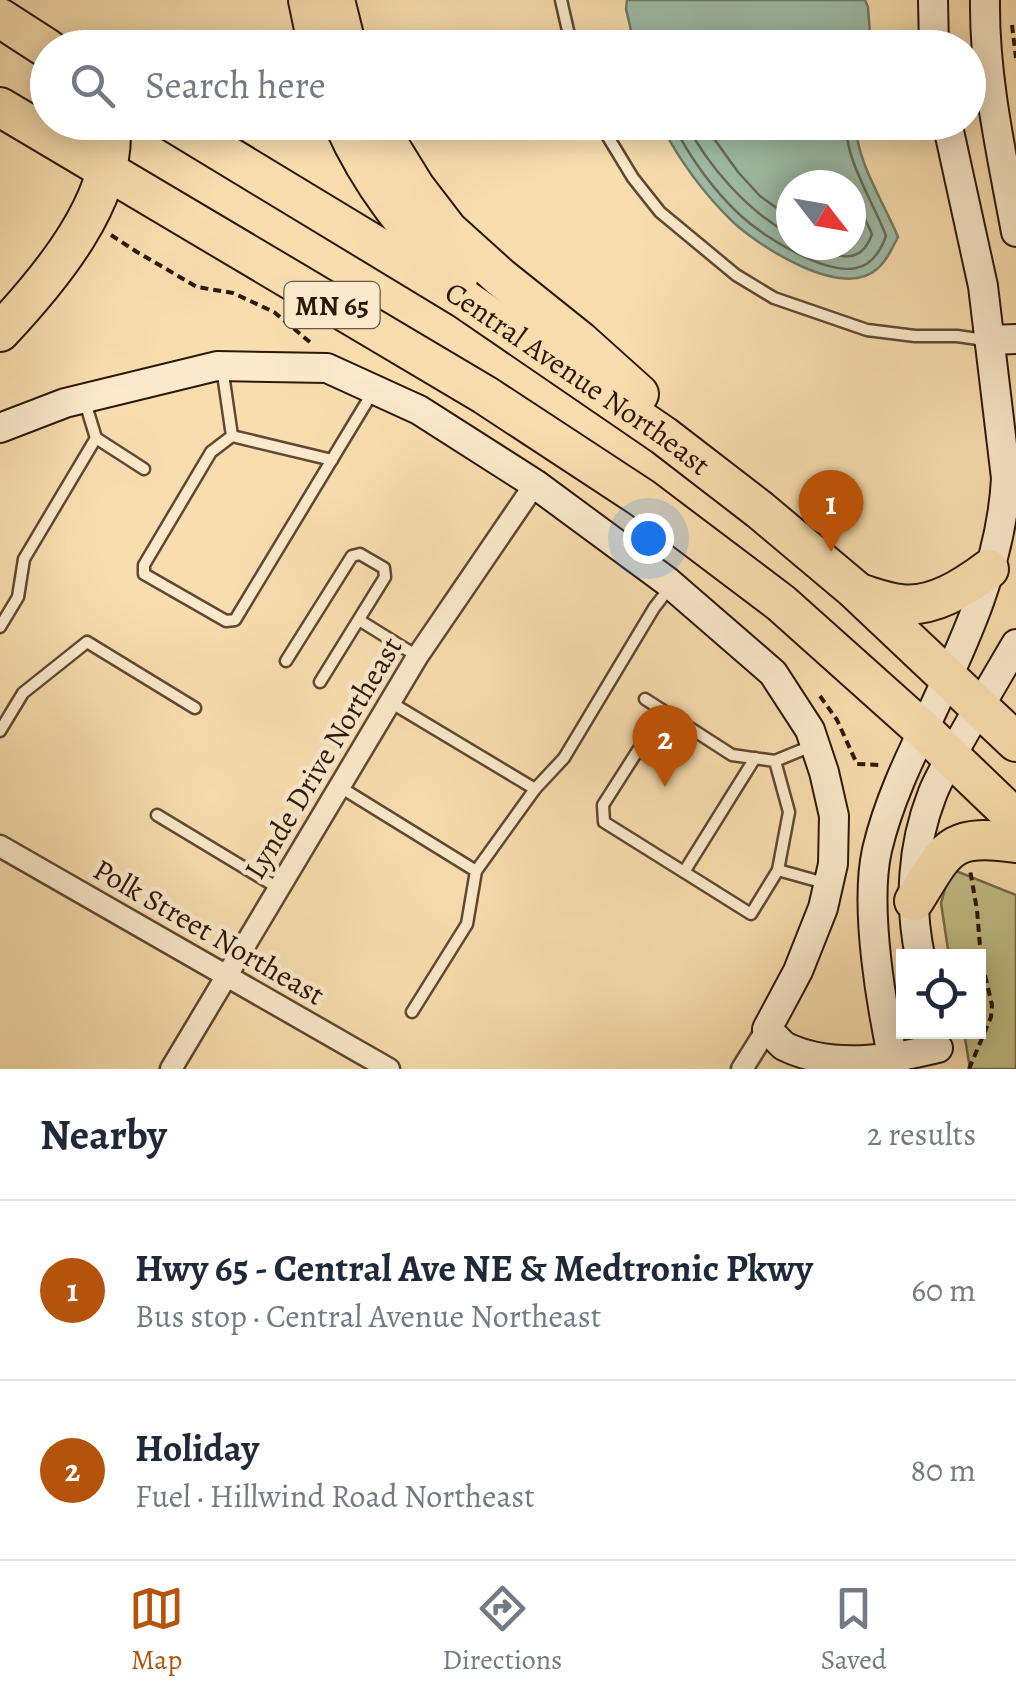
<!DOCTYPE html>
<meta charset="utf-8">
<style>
body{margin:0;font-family:Alegreya,serif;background:#f2f2f3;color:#1f2937}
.controls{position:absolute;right:30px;bottom:30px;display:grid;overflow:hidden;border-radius:0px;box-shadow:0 5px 25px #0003}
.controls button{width:90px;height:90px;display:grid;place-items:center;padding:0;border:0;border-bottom:2px solid #e0e1e3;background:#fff;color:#1f2937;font:50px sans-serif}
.compass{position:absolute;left:776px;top:170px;width:90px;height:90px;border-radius:50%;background:#fff;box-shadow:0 5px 25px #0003;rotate:121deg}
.you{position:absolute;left:648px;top:538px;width:35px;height:35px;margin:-25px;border:8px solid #fff;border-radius:50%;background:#1a73e8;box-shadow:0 0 0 15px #1a73e833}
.badge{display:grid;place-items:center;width:65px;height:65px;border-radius:50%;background:#b45309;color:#fff;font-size:32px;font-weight:700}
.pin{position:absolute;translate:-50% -82px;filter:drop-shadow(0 2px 5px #0008)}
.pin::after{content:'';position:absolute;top:52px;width:35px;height:30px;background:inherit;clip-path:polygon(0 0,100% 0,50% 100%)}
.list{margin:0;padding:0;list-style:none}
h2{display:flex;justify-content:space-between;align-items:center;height:130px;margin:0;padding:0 40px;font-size:42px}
h2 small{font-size:32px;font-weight:400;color:#747a83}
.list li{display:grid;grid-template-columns:65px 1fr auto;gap:30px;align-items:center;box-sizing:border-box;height:180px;padding:0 40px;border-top:2px solid #e0e1e3}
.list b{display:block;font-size:38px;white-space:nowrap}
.list p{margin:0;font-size:32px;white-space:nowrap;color:#747a83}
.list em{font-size:32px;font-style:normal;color:#747a83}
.icon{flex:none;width:55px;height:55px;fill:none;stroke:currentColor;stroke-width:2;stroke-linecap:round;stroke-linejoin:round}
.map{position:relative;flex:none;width:1016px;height:1069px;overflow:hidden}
.search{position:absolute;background:#fff;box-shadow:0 5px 25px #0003;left:30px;right:30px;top:30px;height:110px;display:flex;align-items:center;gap:25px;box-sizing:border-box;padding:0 35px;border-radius:55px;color:#747a83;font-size:38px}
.sheet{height:490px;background:#fff}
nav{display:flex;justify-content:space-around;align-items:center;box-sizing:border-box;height:140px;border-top:2px solid #e0e1e3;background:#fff;font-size:28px;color:#747a83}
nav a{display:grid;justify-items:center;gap:5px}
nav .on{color:#b45309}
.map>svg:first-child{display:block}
.green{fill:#c2c087;stroke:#786c48;stroke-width:2.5}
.water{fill:#9ebca7;stroke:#717a68;stroke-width:2.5;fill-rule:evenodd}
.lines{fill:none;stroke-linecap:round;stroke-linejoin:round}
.shore{stroke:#666a58;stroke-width:2.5}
.lane-casing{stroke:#604833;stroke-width:15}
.street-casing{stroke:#604833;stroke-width:25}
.secondary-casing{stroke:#2d170a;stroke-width:32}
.highway-casing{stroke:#2d170a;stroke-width:42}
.path{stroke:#2d170a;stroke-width:4;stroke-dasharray:8 5;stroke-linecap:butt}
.lane{stroke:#fae9ca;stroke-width:10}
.street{stroke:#fae9ca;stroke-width:20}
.secondary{stroke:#fae9ca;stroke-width:28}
.highway{stroke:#f8ddae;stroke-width:38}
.labels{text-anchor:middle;stroke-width:9;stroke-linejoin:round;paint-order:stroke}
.shield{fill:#fae9ca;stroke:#6a5644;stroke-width:2.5}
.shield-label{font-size:28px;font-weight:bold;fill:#2d170a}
.street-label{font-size:30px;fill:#2d170a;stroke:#fae9ca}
</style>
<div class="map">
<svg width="1016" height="1069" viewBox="0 0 1016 1069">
<rect width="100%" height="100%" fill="#f8ddae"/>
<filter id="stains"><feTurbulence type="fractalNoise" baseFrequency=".002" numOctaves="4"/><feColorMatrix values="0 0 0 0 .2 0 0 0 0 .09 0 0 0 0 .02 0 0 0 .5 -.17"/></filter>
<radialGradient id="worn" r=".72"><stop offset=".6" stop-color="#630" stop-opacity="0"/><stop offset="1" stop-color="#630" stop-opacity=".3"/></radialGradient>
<path class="green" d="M 951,869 L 1016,895 L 1016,1069 L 970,1069 L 964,1032 L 978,1032 L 978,956 L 949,956 L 941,903 Z"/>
<g class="water">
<path d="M 627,0 L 865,0 L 868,7 L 871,47 L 635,47 L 626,9 Z"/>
<path d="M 660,123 L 857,123 C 852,153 886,207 898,237 C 892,248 887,261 877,269 C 842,300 760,247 733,222 C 704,194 678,158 660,123 ZM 791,185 L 851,185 L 851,245 L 791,245 Z"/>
</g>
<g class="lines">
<g class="shore">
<path d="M 672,122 C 688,155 713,190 740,215 C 763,236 824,275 856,268 C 872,265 881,250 886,236 C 875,205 842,155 847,122"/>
<path d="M 685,122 C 708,166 747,211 791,235"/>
<path d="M 702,122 L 738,172 L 760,196 L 791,218"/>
<path d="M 812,245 C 836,257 861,267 872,234 L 851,189"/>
</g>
<defs>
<g id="lane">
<path d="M 561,0 L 572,48"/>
<path d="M 599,122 L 633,178 L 660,212 L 736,275 L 774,298 L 867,330 L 915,336 L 957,336 L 985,340"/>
<path d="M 222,367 L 232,436 L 211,452 L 144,565 L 144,574 L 226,621 L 235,620 L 374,390"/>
<path d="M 84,399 L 96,438 L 144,469"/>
<path d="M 232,436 L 332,460"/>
<path d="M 359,620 L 417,656"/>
<path d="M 0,627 L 18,597 L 24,559 L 96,438"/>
<path d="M 286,661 L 352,556 L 360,554 L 384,568 L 385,577 L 320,682"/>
<path d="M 645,699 L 732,755 L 775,761 L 789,812 L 778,870 L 828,884"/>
<path d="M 390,702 L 535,789"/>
<path d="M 663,711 L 603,805 L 604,822 L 684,872 L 755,758"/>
<path d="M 0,731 L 23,693 L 87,642 L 195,708"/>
<path d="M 775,761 L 814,745"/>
<path d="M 340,787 L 476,871"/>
<path d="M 157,815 L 278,888"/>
<path d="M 684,872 L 751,914 L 778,870"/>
<path d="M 412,1012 L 467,924 L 476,871 L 535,789 L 564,758 L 654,608 L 671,586"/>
</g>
<g id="street">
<path d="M 0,846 L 389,1069"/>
<path d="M 171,1069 L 417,657 L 535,484"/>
<path d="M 742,1069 L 767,1029"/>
</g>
<g id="secondary">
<path d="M 933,0 L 934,48"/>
<path d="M 985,0 C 984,78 1002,156 1016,232"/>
<path d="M 989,340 L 1016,339"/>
<path d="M 0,428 L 65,403 L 217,366 L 327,368 L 419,410 L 535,484 L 668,582 L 773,673 L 810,730 L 824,772 L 834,816 L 833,864 L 823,908 L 798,971 L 767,1029 C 773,1034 778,1041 784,1046 C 830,1069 889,1060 938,1048"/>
<path d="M 920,956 C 909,903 912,846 932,795 C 938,778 949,762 957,746 C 976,712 996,678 1016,644"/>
<path d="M 895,1069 C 882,1010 864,908 877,850 C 888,803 909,759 930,716 C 965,641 1002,562 1006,478 L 983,286 L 947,122"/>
</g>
<g id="highway">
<path d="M 308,0 L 318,48"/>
<path d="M 335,0 L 347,48"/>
<path d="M 0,18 L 48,49"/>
<path d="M 0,107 L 485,395 L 642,498 L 781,603 L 923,730 L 1016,819"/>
<path id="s1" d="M 172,122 L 464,299 L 664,436 L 760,510 L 854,589 L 1016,742"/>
<path d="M 343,122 C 368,179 412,239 458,279"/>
<path d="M 375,122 L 415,187 L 448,230 L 500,277 L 580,341 L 639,394"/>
<path d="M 0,332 C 48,281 120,197 110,122"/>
<path d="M 862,594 C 875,598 888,603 901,604 C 933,608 965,587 989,569"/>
<path d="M 914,901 C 947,848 949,833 1016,843"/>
</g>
</defs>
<use href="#lane" class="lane-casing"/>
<use href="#street" class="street-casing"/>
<use href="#secondary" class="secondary-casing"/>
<use href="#highway" class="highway-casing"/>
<g class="path">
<path d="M 1012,25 L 1016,58"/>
<path d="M 111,235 L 137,252 L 197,287 L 233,293 L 274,312 L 311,343"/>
<path d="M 820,696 L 837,720 L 857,764 L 880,765"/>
<path d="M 969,1069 L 991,1017 L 992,1005 L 981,958 L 977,910 L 970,870"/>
</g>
<use href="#lane" class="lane"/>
<use href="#street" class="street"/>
<use href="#secondary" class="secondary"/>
<use href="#highway" class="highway"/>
</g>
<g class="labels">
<rect class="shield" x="284.5" y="282" width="95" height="46" rx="8"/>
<g class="shield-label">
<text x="332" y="315">MN 65</text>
</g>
<g class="street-label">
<text dy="10" stroke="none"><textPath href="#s1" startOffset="480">Central Avenue Northeast</textPath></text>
<text transform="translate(323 758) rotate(-59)" y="10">Lynde Drive Northeast</text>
<text transform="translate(209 932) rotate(30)" y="10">Polk Street Northeast</text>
</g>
</g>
<rect width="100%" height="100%" filter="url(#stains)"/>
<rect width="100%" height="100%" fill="url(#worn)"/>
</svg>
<div class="controls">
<button><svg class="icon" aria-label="locate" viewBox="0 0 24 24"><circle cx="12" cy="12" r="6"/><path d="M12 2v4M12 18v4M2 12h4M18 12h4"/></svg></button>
</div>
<svg class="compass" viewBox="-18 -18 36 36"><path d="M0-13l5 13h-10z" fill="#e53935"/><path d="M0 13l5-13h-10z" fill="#747a83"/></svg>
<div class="you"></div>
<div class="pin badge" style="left:831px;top:552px">1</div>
<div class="pin badge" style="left:665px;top:787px">2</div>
<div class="search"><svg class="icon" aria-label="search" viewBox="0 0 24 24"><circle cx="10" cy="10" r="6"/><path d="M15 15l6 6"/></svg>Search here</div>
</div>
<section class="sheet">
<h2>Nearby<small>2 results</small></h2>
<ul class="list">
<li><span class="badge">1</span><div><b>Hwy 65 - Central Ave NE &amp; Medtronic Pkwy</b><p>Bus stop · Central Avenue Northeast</p></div><em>60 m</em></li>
<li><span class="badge">2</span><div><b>Holiday</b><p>Fuel · Hillwind Road Northeast</p></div><em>80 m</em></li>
</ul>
</section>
<nav>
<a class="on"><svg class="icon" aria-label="map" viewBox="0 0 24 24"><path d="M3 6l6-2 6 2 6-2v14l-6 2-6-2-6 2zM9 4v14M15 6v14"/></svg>Map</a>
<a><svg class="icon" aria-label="directions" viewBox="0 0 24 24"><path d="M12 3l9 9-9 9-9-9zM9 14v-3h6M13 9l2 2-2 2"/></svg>Directions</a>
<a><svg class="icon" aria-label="saved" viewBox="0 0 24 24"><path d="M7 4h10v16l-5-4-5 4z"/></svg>Saved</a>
</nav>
